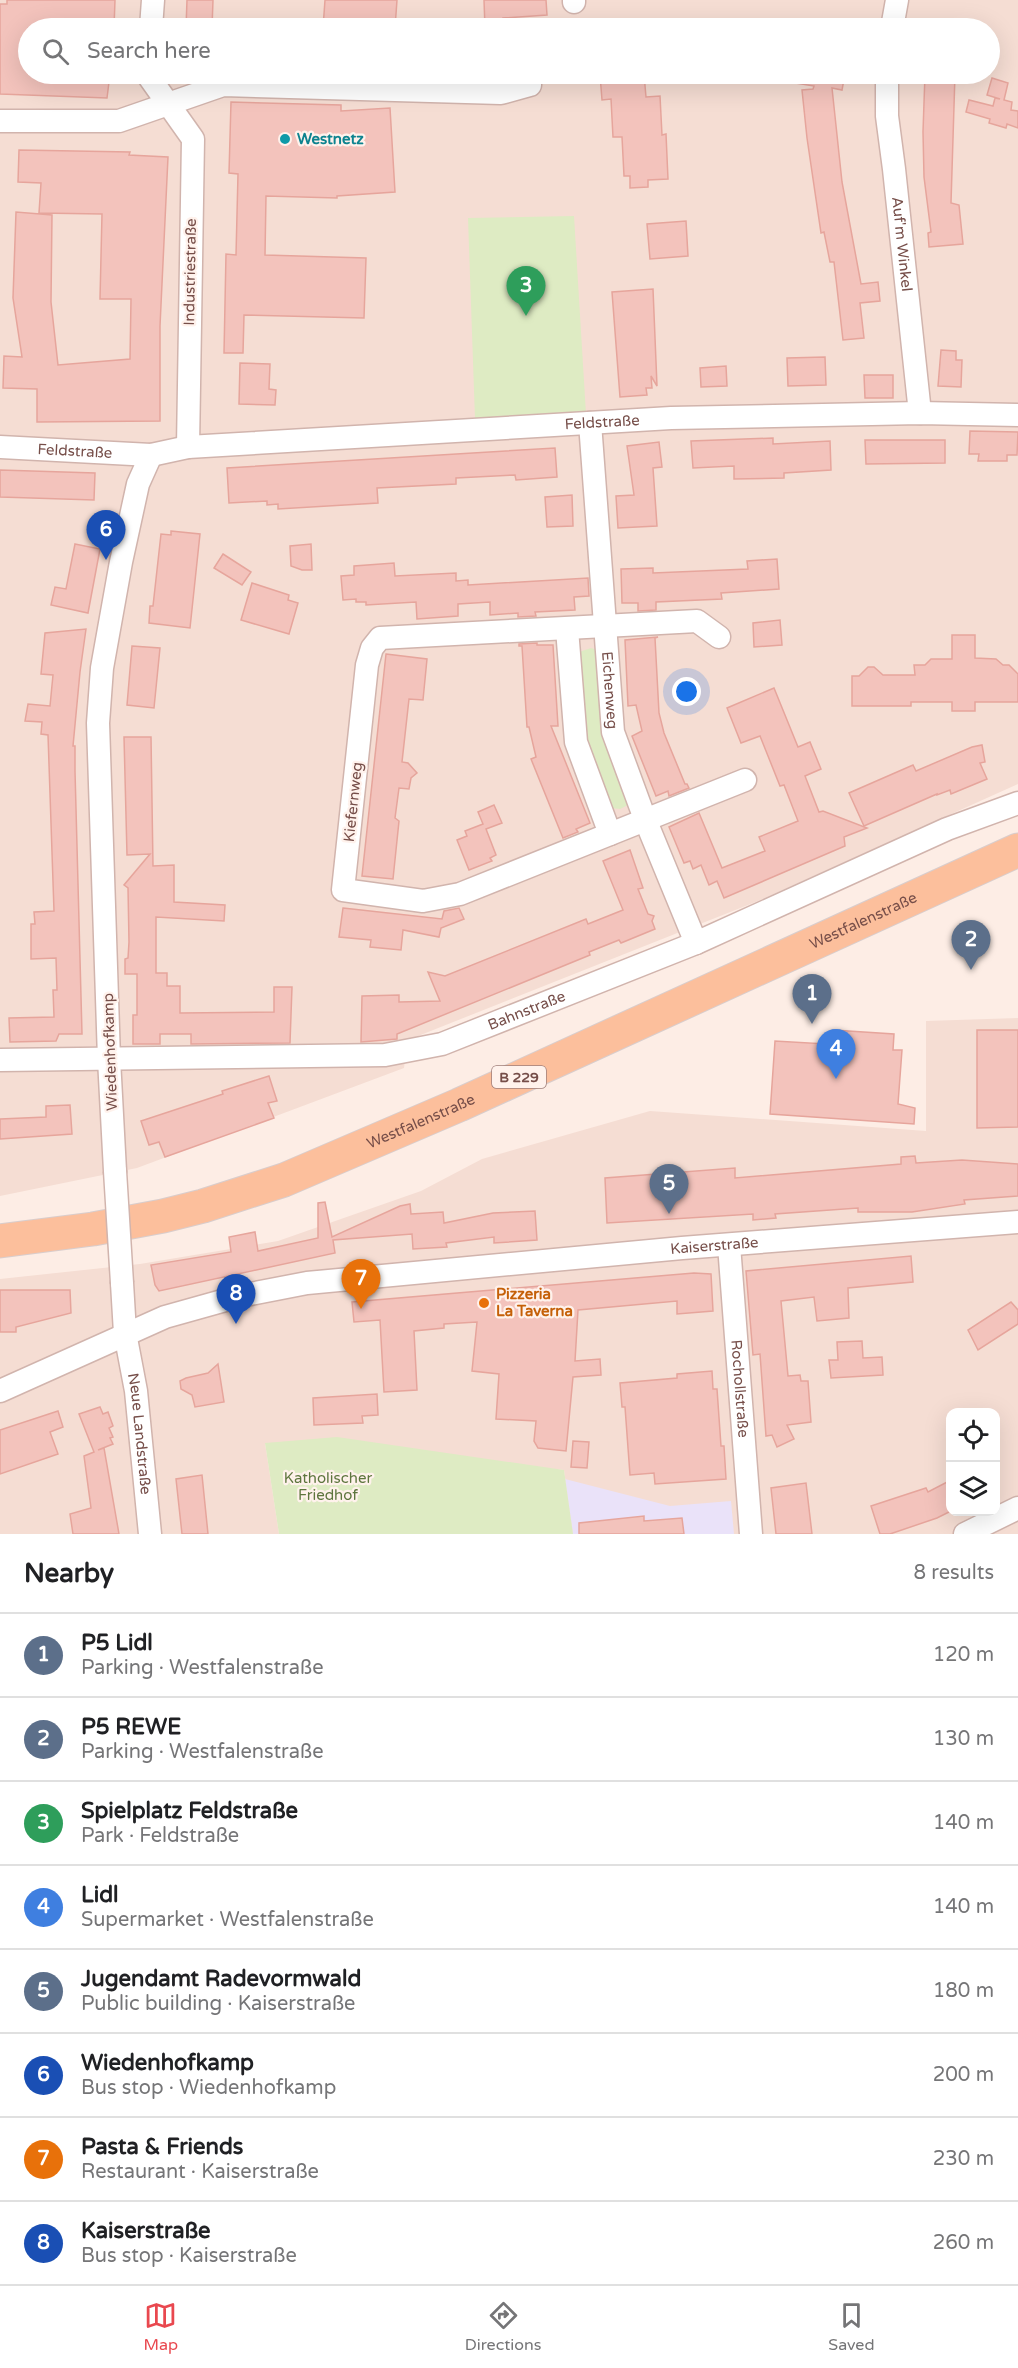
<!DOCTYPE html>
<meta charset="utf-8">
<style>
body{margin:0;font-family:"Varela Round",sans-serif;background:#f2f2f2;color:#202124}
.controls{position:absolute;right:18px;bottom:18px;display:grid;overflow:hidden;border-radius:12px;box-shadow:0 6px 24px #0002}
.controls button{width:54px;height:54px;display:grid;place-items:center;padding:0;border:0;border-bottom:2px solid #e0e0e0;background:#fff;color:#202124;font:30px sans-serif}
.you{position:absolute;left:687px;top:692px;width:21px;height:21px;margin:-15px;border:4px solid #fff;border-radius:50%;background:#1a73e8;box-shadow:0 0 0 9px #1a73e833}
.badge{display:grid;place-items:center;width:39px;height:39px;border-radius:50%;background:#e9484f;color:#fff;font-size:20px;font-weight:700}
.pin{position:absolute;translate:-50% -50px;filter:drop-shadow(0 2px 3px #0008)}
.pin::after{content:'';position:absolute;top:32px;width:21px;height:18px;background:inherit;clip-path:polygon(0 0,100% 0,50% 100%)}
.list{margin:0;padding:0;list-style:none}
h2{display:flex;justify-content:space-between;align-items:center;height:78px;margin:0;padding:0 24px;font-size:26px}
h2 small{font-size:20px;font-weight:400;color:#757577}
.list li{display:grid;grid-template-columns:39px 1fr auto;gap:18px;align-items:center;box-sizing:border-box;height:84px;padding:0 24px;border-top:2px solid #e0e0e0}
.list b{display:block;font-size:22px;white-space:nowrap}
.list p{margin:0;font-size:20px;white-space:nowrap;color:#757577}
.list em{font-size:20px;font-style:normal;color:#757577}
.icon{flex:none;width:33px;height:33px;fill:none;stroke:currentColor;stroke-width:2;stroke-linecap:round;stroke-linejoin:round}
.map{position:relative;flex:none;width:1018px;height:1534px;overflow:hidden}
.search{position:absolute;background:#fff;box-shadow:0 6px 24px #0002;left:18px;right:18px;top:18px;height:66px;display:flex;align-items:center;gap:15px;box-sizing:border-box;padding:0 21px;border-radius:33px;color:#757577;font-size:22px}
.sheet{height:750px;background:#fff}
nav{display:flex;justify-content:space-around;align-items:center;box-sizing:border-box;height:84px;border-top:2px solid #e0e0e0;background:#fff;font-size:16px;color:#757577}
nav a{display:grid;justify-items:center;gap:3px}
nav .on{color:#e9484f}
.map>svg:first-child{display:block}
.residential{fill:#f5ddd3;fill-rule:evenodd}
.education{fill:#eae2f9}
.green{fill:#deebc3}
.building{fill:#f3c3bc;stroke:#e6a59c;stroke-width:1.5}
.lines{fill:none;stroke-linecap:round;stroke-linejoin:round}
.street-casing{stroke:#d1b4ad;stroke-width:25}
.primary-casing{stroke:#d9cdcc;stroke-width:35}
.street{stroke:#fff;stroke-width:22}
.primary{stroke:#fcbf9c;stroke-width:33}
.street-bridge-casing{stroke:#d1b4ad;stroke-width:25;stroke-linecap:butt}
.street-bridge{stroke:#fff;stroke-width:22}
.culture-dot{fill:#0f9aa8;stroke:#fff2ec;stroke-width:2}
.food-dot{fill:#e8710a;stroke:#fff2ec;stroke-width:2}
.labels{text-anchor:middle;stroke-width:4.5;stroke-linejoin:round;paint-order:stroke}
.shield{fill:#fff2ec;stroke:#9f7f7a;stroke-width:1.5}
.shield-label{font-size:14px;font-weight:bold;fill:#764e49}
.culture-label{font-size:15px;font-weight:bold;fill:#0d838f;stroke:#fff2ec;text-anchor:start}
.street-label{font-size:15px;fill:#764e49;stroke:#fff2ec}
.food-label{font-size:15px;font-weight:bold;fill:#c56008;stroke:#fff2ec;text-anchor:start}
.park-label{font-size:15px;fill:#5e763e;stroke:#fff2ec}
</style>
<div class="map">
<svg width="1018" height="1534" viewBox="0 0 1018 1534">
<rect width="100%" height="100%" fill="#fdede5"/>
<g class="residential">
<path d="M 0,0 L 1018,0 L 1018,784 L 758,901 L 408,1040 L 404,1068 L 137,1168 L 0,1196 ZM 28,28 L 990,28 L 990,74 L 28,74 Z"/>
<path d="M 1018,1018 L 1018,1534 L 573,1534 L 564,1470 L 265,1443 L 279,1534 L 0,1534 L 0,1279 L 140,1264 L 278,1241 L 421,1191 L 482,1159 L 650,1111 L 926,1131 L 926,1021 ZM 950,1412 L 996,1412 L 996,1512 L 950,1512 Z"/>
</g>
<path class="education" d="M 565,1479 L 670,1506 L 731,1501 L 734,1534 L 573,1534 Z"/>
<g class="green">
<path d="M 574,216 L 586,414 L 475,419 L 468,218 Z"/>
<path d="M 591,648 L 597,650 L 628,805 L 620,809 L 610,808 L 584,751 L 579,652 Z"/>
<path d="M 337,1437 L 564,1470 L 573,1534 L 279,1534 L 265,1443 Z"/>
</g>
<g class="building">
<path d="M 7,0 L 115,0 L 114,28 L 28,28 L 28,74 L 110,74 L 107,98 L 0,94 L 0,4 L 7,4 Z"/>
<path d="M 187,0 L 213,0 L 212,28 L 186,28 Z"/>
<path d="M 325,0 L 397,0 L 395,28 L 323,28 Z"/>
<path d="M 484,0 L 546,0 L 547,15 L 503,18 L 504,28 L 485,28 Z"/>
<path d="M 605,74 L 644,74 L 646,97 L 660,96 L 662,135 L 666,134 L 668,179 L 648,180 L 648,187 L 630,188 L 630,176 L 624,176 L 622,137 L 613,137 L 611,99 L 602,100 L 600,75 L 605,75 Z"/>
<path d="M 796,74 L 845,74 L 842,90 L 832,88 L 842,182 L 861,284 L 878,282 L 880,301 L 860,303 L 864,338 L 843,340 L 834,262 L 830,262 L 824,232 L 821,233 L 807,138 L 802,90 L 813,89 L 814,86 L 796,83 Z"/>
<path d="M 925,74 L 955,74 L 951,203 L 959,205 L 963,244 L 929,247 L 928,233 L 931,232 L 924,177 L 923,132 Z"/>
<path d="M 992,78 L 1008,83 L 1004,100 L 1012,102 L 1011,110 L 1018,111 L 1018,128 L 1007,124 L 1006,128 L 989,123 L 990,119 L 966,112 L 969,100 L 993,106 L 995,98 L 1000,99 L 987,95 Z"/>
<path d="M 231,102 L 341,105 L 341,111 L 390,108 L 395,192 L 337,196 L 337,198 L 266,196 L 265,255 L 366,258 L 364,318 L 244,315 L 243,353 L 224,353 L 226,254 L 236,255 L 238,174 L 229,173 Z"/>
<path d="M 19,150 L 130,152 L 129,155 L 168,157 L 160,326 L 160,421 L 37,422 L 37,389 L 3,388 L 4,356 L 22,357 L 13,298 L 16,212 L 52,215 L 51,302 L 58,365 L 130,359 L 131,299 L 100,299 L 102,214 L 39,213 L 41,183 L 18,182 Z"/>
<path d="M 686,221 L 688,256 L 650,259 L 647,224 Z"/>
<path d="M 653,289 L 657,386 L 651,376 L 652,388 L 646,388 L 647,395 L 620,397 L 612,292 Z"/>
<path d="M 941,350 L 956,351 L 956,360 L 962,360 L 961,387 L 938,386 Z"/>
<path d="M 825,357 L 826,385 L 788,386 L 787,358 Z"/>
<path d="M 240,363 L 270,364 L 269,389 L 276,390 L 275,405 L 239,404 Z"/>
<path d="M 726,366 L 727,386 L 701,387 L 700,368 Z"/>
<path d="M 864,375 L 893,375 L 893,398 L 865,398 Z"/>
<path d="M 970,431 L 1018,432 L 1017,455 L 1007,455 L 1007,461 L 978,461 L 979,454 L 969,454 Z"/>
<path d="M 773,438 L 773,444 L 830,441 L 831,470 L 784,473 L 784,478 L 734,479 L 734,466 L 693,468 L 691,441 Z"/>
<path d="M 865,440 L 945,440 L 945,463 L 866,464 Z"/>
<path d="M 659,442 L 662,467 L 653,468 L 657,526 L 618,528 L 616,496 L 634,495 L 627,446 Z"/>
<path d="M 555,448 L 557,477 L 516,480 L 515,475 L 456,478 L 456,484 L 377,488 L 378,503 L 278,509 L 278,504 L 267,505 L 267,501 L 229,503 L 227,468 Z"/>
<path d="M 0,470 L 95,473 L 94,500 L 0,497 Z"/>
<path d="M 572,495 L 573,526 L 547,527 L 545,497 Z"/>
<path d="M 171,531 L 200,534 L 190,628 L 149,623 L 150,606 L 153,606 L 161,534 L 171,535 Z"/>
<path d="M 75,544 L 100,549 L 88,613 L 51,605 L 55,587 L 66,589 Z"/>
<path d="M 311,544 L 312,570 L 302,570 L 291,566 L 290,546 Z"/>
<path d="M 223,554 L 251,572 L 242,585 L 214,568 Z"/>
<path d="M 777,559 L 779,589 L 721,593 L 722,599 L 656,602 L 656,610 L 638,611 L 638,603 L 622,603 L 621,569 L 653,568 L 653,573 L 748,569 L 747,561 Z"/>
<path d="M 394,563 L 395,576 L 456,573 L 456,581 L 468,580 L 468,585 L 588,578 L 589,596 L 574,597 L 575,610 L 535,612 L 536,616 L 518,617 L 518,613 L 490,615 L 490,602 L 458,604 L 458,616 L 417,619 L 416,602 L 366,605 L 366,602 L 356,602 L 356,599 L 343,600 L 341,576 L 354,575 L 354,566 Z"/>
<path d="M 252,583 L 289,595 L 288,600 L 298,603 L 289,634 L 241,620 Z"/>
<path d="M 780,620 L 782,645 L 754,647 L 753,623 Z"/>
<path d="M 86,629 L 80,672 L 73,746 L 75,746 L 75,771 L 82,1034 L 59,1034 L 56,1041 L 10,1042 L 9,1018 L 54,1017 L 53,990 L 57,990 L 56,958 L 31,959 L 31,924 L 35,924 L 34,912 L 54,911 L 48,735 L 41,734 L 42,722 L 25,721 L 28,704 L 50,706 L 53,675 L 41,674 L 45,633 Z"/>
<path d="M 952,635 L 975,635 L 975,658 L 996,659 L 1003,665 L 1009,665 L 1018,674 L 1018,702 L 975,702 L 975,711 L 952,711 L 952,702 L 911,702 L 911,706 L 852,706 L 852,676 L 859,676 L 868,667 L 874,667 L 883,675 L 915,675 L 914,665 L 925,665 L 931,659 L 952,659 Z"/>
<path d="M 658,637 L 655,638 L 659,713 L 664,733 L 685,784 L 687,784 L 689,788 L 669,796 L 668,791 L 656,796 L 632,736 L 642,731 L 636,705 L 628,706 L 625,640 Z"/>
<path d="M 537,643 L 537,645 L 553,645 L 558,726 L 551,726 L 590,823 L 576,829 L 578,832 L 563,838 L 531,759 L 536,757 L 529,727 L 527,727 L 522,646 L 519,646 L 519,644 Z"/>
<path d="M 132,646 L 160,648 L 154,708 L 127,705 Z"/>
<path d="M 386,654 L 427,659 L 423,700 L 409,699 L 402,762 L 408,763 L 417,773 L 411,778 L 409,789 L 399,788 L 395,818 L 399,821 L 393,879 L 362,876 Z"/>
<path d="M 774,688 L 798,747 L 810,742 L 821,769 L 805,776 L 819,812 L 823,811 L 867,828 L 844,837 L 845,846 L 724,898 L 717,881 L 709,885 L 701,865 L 693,869 L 690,861 L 684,863 L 669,827 L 699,813 L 722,868 L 765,851 L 759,837 L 798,821 L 784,785 L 780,786 L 760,736 L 741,743 L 727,708 Z"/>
<path d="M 124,737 L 151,737 L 153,866 L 174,865 L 174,902 L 225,905 L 224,921 L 156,917 L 156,973 L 167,973 L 167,986 L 180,986 L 180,1013 L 274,1012 L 274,987 L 292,987 L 290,1043 L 191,1044 L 191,1034 L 160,1034 L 160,1044 L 133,1044 L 133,1015 L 137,1015 L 137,974 L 125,974 L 125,959 L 128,958 L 129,942 L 128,888 L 124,885 L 150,854 L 127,855 Z"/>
<path d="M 982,745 L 985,762 L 980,763 L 987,779 L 951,794 L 950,790 L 937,795 L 937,794 L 864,826 L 849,793 L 913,765 L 916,771 L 972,747 Z"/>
<path d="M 494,805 L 502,823 L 486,829 L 496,855 L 490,858 L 492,861 L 469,870 L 457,840 L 467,836 L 465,831 L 483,824 L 478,812 Z"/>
<path d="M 630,850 L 643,888 L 638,889 L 648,914 L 654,916 L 652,921 L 655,929 L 621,943 L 619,940 L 589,952 L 590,955 L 397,1034 L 397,1039 L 361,1042 L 362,996 L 399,995 L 399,1002 L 440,1001 L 428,972 L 445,976 L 586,919 L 588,924 L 623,910 L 603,861 Z"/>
<path d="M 343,908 L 442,919 L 444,911 L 459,908 L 464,919 L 441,928 L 439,937 L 403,930 L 401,950 L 370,947 L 371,940 L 339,937 Z"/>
<path d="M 833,1030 L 894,1034 L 893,1050 L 902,1050 L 898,1104 L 915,1108 L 914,1124 L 770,1114 L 775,1041 L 826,1044 L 827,1035 Z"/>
<path d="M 977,1030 L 1018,1030 L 1018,1127 L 977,1128 Z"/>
<path d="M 269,1076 L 277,1101 L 268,1103 L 274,1118 L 165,1157 L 159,1142 L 149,1145 L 141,1121 L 223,1094 L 222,1091 Z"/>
<path d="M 70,1105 L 72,1134 L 0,1139 L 0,1119 L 46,1117 L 46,1106 Z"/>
<path d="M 915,1156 L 916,1163 L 962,1160 L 1018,1164 L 1018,1196 L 964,1200 L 965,1204 L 912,1212 L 858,1212 L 858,1208 L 775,1214 L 776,1218 L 753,1220 L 753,1214 L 607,1223 L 605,1178 L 735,1168 L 735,1178 L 901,1164 L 901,1157 Z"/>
<path d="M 325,1202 L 332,1237 L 400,1206 L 410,1204 L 411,1214 L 443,1212 L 444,1223 L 493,1213 L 535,1211 L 537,1240 L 494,1243 L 494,1237 L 446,1243 L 447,1247 L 413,1249 L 412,1234 L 333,1240 L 335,1253 L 159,1291 L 155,1285 L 151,1265 L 231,1252 L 229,1237 L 255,1232 L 258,1251 L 318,1238 L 318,1203 Z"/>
<path d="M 911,1256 L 913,1282 L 848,1288 L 849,1318 L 817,1321 L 814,1297 L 781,1301 L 788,1376 L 800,1375 L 801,1381 L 808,1381 L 811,1422 L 787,1425 L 794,1439 L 777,1447 L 772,1435 L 766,1436 L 760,1354 L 753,1355 L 746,1271 Z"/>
<path d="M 694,1273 L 711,1274 L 713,1311 L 677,1314 L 677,1301 L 578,1310 L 575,1361 L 600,1359 L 601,1375 L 573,1377 L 566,1451 L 538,1448 L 534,1441 L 536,1421 L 496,1419 L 499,1374 L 472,1371 L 477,1322 L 444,1324 L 444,1328 L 414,1331 L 417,1390 L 384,1392 L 380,1320 L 354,1322 L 352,1302 Z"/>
<path d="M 0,1290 L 70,1290 L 71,1313 L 16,1327 L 16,1332 L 0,1332 Z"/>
<path d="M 1011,1302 L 1018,1310 L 1018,1324 L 978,1350 L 968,1330 Z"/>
<path d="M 862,1341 L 863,1358 L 882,1357 L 883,1375 L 831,1378 L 829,1360 L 838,1360 L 837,1342 Z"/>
<path d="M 218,1364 L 224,1402 L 195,1407 L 192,1395 L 181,1389 L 180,1381 L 186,1378 L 208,1373 Z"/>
<path d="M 712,1371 L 713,1389 L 717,1389 L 721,1446 L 724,1446 L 726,1479 L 655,1484 L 654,1473 L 630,1475 L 625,1407 L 622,1407 L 620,1383 L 677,1378 L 677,1374 Z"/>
<path d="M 377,1394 L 378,1415 L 362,1416 L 363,1423 L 314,1425 L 313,1398 Z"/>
<path d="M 100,1407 L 103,1414 L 108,1412 L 113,1426 L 109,1428 L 113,1437 L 110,1438 L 113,1444 L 98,1450 L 104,1448 L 119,1534 L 73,1534 L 70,1514 L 91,1508 L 84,1456 L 94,1452 L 79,1414 Z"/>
<path d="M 58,1411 L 63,1427 L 50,1432 L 58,1454 L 0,1474 L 0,1430 Z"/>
<path d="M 573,1441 L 589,1442 L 587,1468 L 571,1467 Z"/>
<path d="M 202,1475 L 208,1534 L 182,1534 L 176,1479 Z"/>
<path d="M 951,1480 L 951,1511 L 937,1518 L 890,1534 L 880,1534 L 871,1506 L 926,1488 L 928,1492 Z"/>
<path d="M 806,1483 L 812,1534 L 776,1534 L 771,1488 Z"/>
<path d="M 644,1516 L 644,1521 L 682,1518 L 684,1534 L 579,1534 L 579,1523 Z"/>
</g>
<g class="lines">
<defs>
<g id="street">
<path d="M 574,0 L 574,2"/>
<path d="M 151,28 L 153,0"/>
<path d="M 892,28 L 897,0"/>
<path d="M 147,74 L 193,139 L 188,447"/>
<path id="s1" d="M 887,74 L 887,116 L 894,169 L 920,413"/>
<path d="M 0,121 L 119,121 L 223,85 L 501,93 L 530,85"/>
<path id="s2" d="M 590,423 L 613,732 L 645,819 L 696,943"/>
<path id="s3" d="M 0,447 L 151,455 L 188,447 L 671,418 L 920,413 L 1018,415"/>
<path d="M 567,629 L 576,742 L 610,834"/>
<path d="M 719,637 L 697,621 L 380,638 L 372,648 L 367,665 L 343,890 L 423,901 L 460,894 L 745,780"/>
<path id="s4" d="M 0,1060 L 385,1055 L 442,1044 L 696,943 L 947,829 L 1018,803"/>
<path d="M 115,1171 L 109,1059 L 98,723 L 102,668 L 121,562 L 138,484 L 151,455"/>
<path id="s5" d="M 729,1245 L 751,1534"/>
<path id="s6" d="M 122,1283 L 125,1333 L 136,1391 L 150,1534"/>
<path id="s7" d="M 0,1391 L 165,1317 L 240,1296 L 307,1283 L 682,1248 L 1018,1222"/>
<path d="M 965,1534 L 1018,1508"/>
</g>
<g id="primary">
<path id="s8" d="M 0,1241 L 93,1229 L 163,1216 L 203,1206 L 284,1180 L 459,1105 L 1018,850"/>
</g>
</defs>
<use href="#street" class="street-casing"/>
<use href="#primary" class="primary-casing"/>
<use href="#street" class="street"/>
<use href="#primary" class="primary"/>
<defs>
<path id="street-bridge" d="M 115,1171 L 122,1283"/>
</defs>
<use href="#street-bridge" class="street-bridge-casing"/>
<use href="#street-bridge" class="street-bridge"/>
</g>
<circle class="culture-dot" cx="285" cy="139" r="6"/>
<circle class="food-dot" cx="484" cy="1303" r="6"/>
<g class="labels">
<rect class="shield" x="492" y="1066" width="54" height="22" rx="4.5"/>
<g class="shield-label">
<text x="519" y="1082">B 229</text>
</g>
<g class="culture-label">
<text x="297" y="144">Westnetz</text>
</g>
<g class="street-label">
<text dy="5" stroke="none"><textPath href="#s1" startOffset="171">Auf'm Winkel</textPath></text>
<text transform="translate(190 272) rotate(-89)" y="5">Industriestraße</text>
<text dy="5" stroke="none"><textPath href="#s3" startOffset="604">Feldstraße</textPath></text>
<text dy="5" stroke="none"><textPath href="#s3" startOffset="75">Feldstraße</textPath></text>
<text dy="5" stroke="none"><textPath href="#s2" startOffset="268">Eichenweg</textPath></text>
<text transform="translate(353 802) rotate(-84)" y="5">Kiefernweg</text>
<text dy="5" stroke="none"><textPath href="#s8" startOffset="926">Westfalenstraße</textPath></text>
<text dy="5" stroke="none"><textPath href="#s4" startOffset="534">Bahnstraße</textPath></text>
<text transform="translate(110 1052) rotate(-92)" y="5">Wiedenhofkamp</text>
<text dy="5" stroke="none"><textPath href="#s8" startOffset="440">Westfalenstraße</textPath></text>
<text dy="5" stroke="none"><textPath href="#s7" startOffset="736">Kaiserstraße</textPath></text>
<text dy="5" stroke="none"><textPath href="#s5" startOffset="144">Rochollstraße</textPath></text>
<text dy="5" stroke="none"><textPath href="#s6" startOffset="152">Neue Landstraße</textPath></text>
</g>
<g class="food-label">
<text x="496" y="1299">Pizzeria<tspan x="496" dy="17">La Taverna</tspan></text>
</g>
<g class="park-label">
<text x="328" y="1483">Katholischer<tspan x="328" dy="17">Friedhof</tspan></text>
</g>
</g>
</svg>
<div class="controls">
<button><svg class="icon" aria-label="locate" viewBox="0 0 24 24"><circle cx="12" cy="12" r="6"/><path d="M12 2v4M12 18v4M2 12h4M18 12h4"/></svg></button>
<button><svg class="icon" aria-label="layers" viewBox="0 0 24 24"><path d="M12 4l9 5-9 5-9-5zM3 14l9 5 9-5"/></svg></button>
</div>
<div class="you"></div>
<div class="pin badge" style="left:812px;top:1024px;background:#5c6f8a">1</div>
<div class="pin badge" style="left:971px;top:970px;background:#5c6f8a">2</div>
<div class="pin badge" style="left:526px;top:316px;background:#2e9e5b">3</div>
<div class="pin badge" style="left:836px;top:1079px;background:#3f7fe0">4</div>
<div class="pin badge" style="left:669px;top:1214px;background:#5c6f8a">5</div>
<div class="pin badge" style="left:106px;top:560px;background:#1a4fb4">6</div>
<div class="pin badge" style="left:361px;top:1309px;background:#e8710a">7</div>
<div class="pin badge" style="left:236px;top:1324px;background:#1a4fb4">8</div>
<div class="search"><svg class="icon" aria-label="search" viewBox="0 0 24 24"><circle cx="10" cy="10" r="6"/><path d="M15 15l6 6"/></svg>Search here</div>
</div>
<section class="sheet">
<h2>Nearby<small>8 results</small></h2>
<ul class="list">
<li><span class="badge" style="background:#5c6f8a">1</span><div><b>P5 Lidl</b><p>Parking · Westfalenstraße</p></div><em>120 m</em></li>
<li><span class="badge" style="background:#5c6f8a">2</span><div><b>P5 REWE</b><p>Parking · Westfalenstraße</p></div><em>130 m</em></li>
<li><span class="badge" style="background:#2e9e5b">3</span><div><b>Spielplatz Feldstraße</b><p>Park · Feldstraße</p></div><em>140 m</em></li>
<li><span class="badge" style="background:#3f7fe0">4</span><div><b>Lidl</b><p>Supermarket · Westfalenstraße</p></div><em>140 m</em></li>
<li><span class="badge" style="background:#5c6f8a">5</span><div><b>Jugendamt Radevormwald</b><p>Public building · Kaiserstraße</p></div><em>180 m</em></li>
<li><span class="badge" style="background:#1a4fb4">6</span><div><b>Wiedenhofkamp</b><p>Bus stop · Wiedenhofkamp</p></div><em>200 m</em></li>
<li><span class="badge" style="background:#e8710a">7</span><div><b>Pasta &amp; Friends</b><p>Restaurant · Kaiserstraße</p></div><em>230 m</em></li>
<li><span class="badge" style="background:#1a4fb4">8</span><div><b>Kaiserstraße</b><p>Bus stop · Kaiserstraße</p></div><em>260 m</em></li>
</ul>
</section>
<nav>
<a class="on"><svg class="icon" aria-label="map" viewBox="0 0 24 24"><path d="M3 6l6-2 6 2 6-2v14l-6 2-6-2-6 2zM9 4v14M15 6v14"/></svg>Map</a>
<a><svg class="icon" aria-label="directions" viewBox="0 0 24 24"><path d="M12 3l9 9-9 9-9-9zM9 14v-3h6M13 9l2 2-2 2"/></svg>Directions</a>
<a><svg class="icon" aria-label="saved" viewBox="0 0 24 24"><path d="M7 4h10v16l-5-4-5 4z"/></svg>Saved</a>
</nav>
